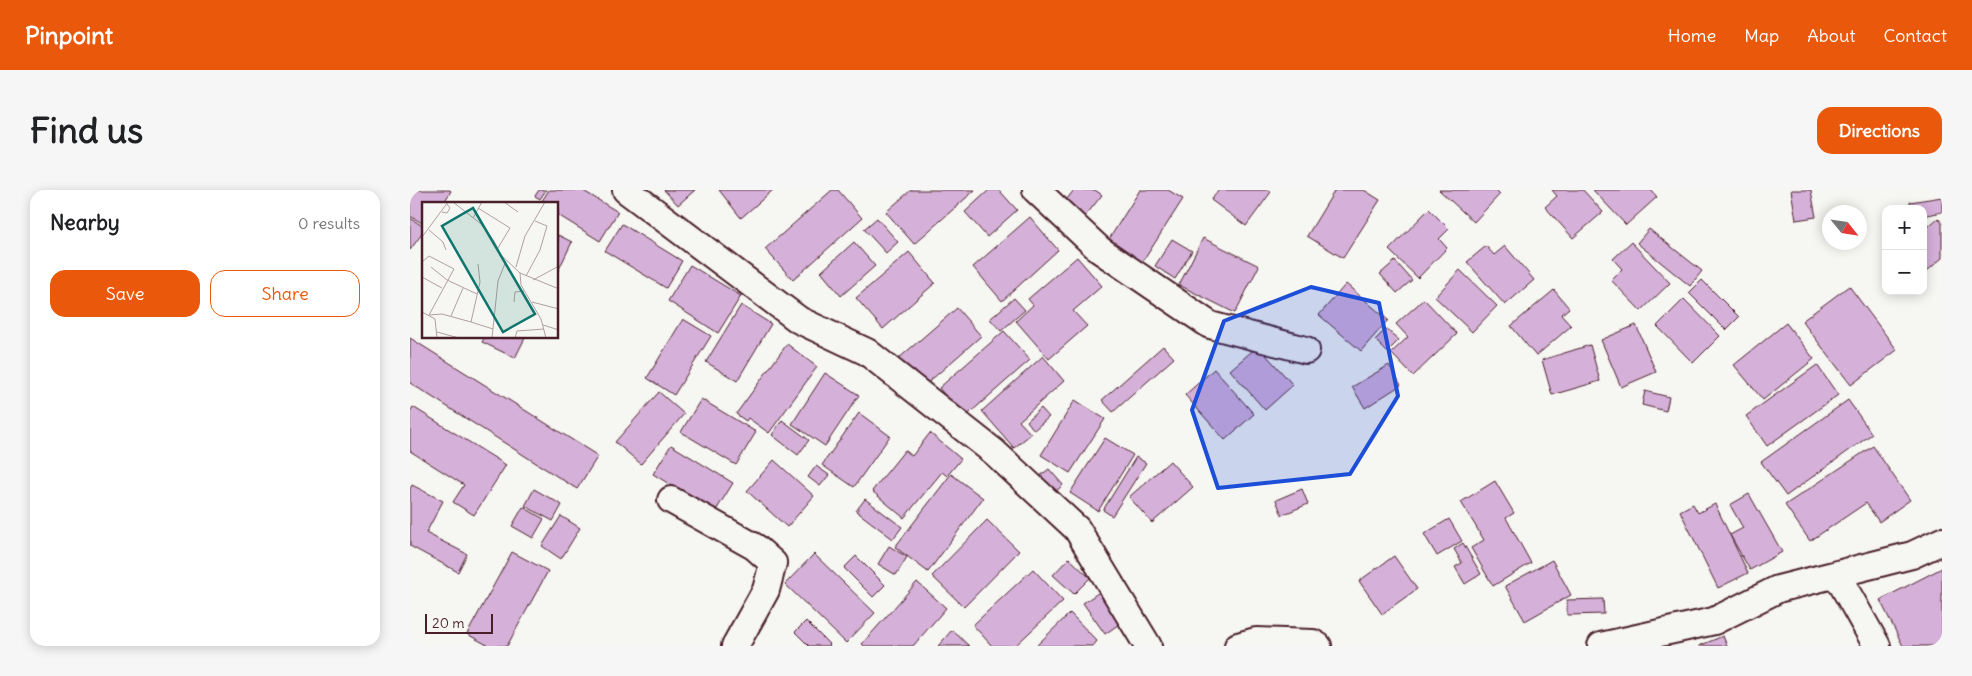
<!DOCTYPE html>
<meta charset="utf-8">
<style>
body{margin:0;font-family:Delius,sans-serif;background:#f6f6f6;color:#202124}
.controls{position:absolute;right:15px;top:15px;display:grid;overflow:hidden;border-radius:10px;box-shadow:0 2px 12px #0003}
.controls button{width:45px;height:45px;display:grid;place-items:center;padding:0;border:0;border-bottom:1px solid #e0e0e0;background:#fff;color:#202124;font:25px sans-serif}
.compass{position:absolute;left:1412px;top:15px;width:45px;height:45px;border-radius:50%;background:#fff;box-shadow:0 2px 12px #0003;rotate:120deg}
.scale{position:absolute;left:15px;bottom:12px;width:68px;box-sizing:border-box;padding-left:5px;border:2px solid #4a1f2b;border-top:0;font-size:14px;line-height:18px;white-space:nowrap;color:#4a1f2b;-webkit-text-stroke:4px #f6f6f2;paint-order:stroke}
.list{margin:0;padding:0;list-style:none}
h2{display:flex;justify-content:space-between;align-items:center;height:65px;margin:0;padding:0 20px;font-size:21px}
h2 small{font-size:16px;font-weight:400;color:#757577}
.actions{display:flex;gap:10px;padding:15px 20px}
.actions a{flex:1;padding:11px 0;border:1px solid #ea580c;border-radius:15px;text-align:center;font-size:18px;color:#ea580c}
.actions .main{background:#ea580c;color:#fff}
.map{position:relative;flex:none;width:1532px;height:456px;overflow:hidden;border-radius:15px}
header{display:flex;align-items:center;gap:30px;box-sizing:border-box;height:70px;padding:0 25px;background:#ea580c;color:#fff}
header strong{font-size:24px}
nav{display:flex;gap:28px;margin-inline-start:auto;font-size:18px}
.intro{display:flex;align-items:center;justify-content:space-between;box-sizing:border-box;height:120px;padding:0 30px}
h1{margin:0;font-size:35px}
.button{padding:12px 22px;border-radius:15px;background:#ea580c;color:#fff;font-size:18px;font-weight:700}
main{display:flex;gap:30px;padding:0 30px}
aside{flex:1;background:#fff;border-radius:15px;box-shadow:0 2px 12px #0003}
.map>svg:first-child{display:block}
.building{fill:#d5b0d9;stroke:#4a1f2b}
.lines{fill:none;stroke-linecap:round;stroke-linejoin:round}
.minor-casing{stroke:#4a1f2b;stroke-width:30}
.minor{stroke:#f6f6f2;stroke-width:26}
.marked{fill:#1d4ed8;fill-opacity:0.2;stroke:#1d4ed8;stroke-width:4;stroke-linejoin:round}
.inset-road{fill:none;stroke:#b1a0a2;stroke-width:1}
.view{fill:#0f766e;fill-opacity:0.15;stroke:#0f766e;stroke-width:2.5}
.inset-edge{fill:none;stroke:#4a1f2b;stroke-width:2.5}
</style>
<header>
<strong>Pinpoint</strong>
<nav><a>Home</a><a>Map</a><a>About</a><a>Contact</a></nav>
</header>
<div class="intro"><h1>Find us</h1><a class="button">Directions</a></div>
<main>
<aside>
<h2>Nearby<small>0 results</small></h2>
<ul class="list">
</ul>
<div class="actions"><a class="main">Save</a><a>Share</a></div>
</aside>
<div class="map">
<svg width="1532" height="456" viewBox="0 0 1532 456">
<rect width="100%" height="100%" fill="#f6f6f2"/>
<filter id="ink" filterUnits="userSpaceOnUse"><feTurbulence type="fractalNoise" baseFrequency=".02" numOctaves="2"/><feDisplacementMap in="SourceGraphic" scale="10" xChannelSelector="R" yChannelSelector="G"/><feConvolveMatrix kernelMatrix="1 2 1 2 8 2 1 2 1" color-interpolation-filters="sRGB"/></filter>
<g filter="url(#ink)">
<g class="building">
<path d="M 0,0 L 40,0 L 41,1 L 33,14 L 14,14 L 14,34 L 0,26 Z"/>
<path d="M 129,0 L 136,0 L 130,9 L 125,6 Z"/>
<path d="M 139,0 L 172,0 L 208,22 L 190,51 L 148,25 L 148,14 L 130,14 Z"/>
<path d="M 254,0 L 285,0 L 268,15 Z"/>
<path d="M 309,0 L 363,0 L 331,28 Z"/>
<path d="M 422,0 L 428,0 L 452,28 L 383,90 L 355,59 Z"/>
<path d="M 501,0 L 565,0 L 504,54 L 476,22 Z"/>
<path d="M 579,0 L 589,0 L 607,20 L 577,47 L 555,22 Z"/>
<path d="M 664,0 L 685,0 L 692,5 L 673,29 L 653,14 Z"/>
<path d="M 730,0 L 758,0 L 773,9 L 730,76 L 696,54 Z"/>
<path d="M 809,0 L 858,0 L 861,2 L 836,36 L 801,10 Z"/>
<path d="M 925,0 L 954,0 L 970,10 L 933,68 L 897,46 Z"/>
<path d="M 1029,0 L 1086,0 L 1090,4 L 1064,32 Z"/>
<path d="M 1142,0 L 1173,0 L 1193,22 L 1163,48 L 1135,17 L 1147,6 Z"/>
<path d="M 1183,0 L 1241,0 L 1247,7 L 1216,35 Z"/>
<path d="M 1381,0 L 1401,0 L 1406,27 L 1386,30 Z"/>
<path d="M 1532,7 L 1532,22 L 1513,26 L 1513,19 L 1501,19 L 1500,12 Z"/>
<path d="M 1019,19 L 1039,39 L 1029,49 L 1037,58 L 1008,88 L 979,60 Z"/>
<path d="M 620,27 L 648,60 L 592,111 L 563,77 Z"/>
<path d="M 0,28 L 14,37 L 14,41 L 0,60 Z"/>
<path d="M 467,28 L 488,52 L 476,63 L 454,39 Z"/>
<path d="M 1528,28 L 1532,33 L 1532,68 L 1517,81 L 1513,77 L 1513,41 Z"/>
<path d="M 212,34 L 272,71 L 256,98 L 195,61 Z"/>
<path d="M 1239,39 L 1292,81 L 1280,96 L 1227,53 Z"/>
<path d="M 148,45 L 162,52 L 148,81 Z"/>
<path d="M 793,48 L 849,76 L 825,123 L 769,95 Z"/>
<path d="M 762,49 L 782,61 L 765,89 L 745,76 Z"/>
<path d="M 444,52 L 465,76 L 431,106 L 411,82 Z"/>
<path d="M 1221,52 L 1260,93 L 1231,121 L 1201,90 L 1212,79 L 1203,69 Z"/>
<path d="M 1076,56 L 1084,65 L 1095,56 L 1124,90 L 1095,115 L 1057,72 Z"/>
<path d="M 499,62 L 525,93 L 473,139 L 446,108 Z"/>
<path d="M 667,67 L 692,96 L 663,121 L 677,136 L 639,169 L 606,131 L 623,115 L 618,109 Z"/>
<path d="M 985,71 L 1002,90 L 987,103 L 970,84 Z"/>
<path d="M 280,75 L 331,106 L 308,143 L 258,111 Z"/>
<path d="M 1050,80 L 1087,116 L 1062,142 L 1025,107 Z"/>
<path d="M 1292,90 L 1329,127 L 1316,140 L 1279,103 Z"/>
<path d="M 936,94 L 978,130 L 951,161 L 909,125 Z"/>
<path d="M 1439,96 L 1487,160 L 1441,195 L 1392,131 Z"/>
<path d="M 1144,100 L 1159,118 L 1151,125 L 1161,136 L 1126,166 L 1101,136 Z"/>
<path d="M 604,108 L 615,120 L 591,141 L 580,129 Z"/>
<path d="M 1014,109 L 1047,144 L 1003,186 L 981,163 L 998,147 L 986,134 Z"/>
<path d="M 1274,109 L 1310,146 L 1283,173 L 1247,136 Z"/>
<path d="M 331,115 L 361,134 L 327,191 L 296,172 Z"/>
<path d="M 547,118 L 571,146 L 513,197 L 488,169 Z"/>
<path d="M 273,129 L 301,146 L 264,205 L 237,188 Z"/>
<path d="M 1376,133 L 1404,169 L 1353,210 L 1324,175 Z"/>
<path d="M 1226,135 L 1246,182 L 1211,197 L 1191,150 Z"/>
<path d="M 976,139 L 989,150 L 977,162 L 965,150 Z"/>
<path d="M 594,141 L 620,170 L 554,228 L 529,198 Z"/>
<path d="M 0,148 L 188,266 L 167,299 L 0,193 Z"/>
<path d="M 74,148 L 115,148 L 105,168 L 72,152 Z"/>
<path d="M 377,154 L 407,177 L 359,243 L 338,228 L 336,231 L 326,224 Z"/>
<path d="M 1180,155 L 1190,191 L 1142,205 L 1132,170 Z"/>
<path d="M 753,156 L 764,168 L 703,222 L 692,210 Z"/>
<path d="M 848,156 L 883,195 L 855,220 L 820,180 Z"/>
<path d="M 633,166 L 654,191 L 609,231 L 621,244 L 604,258 L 572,221 Z"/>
<path d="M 979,175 L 991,195 L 955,218 L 942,197 Z"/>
<path d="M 1407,175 L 1428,205 L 1357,256 L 1336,226 Z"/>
<path d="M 804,179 L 844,224 L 815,250 L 775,205 Z"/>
<path d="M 415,183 L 449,205 L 415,256 L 382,234 Z"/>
<path d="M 1235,201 L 1259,207 L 1256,221 L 1232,215 Z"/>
<path d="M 249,202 L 274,224 L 231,274 L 205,252 Z"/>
<path d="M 291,209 L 346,242 L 326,275 L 271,242 Z"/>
<path d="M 665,210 L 695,229 L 660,283 L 631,265 Z"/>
<path d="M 1438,210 L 1462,244 L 1376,306 L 1351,272 Z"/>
<path d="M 3,217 L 96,275 L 64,325 L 43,312 L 54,295 L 0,261 L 0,222 Z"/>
<path d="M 631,218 L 639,227 L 624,240 L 617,231 Z"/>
<path d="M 449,223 L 480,246 L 444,297 L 412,275 Z"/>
<path d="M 372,230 L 399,250 L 388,265 L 362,245 Z"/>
<path d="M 520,243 L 551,269 L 537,286 L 532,282 L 494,328 L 462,301 L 495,260 L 502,266 Z"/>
<path d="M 695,248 L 723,265 L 688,321 L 660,303 Z"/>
<path d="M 261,255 L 323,293 L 305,322 L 243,284 Z"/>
<path d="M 1463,256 L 1500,310 L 1469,332 L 1456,313 L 1400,351 L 1375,315 Z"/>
<path d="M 726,267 L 736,273 L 702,326 L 693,320 Z"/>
<path d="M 364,270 L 404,306 L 377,337 L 337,301 Z"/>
<path d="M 760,271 L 783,297 L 742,333 L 719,307 Z"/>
<path d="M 406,276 L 419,285 L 410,296 L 398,287 Z"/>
<path d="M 639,279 L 653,295 L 644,303 L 630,286 Z"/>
<path d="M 541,284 L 573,308 L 518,382 L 485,357 Z"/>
<path d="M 1085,291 L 1104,323 L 1096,328 L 1121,373 L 1083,396 L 1061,358 L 1074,350 L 1051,312 Z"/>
<path d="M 2,295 L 33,311 L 16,343 L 57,364 L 48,382 L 0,356 L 0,299 Z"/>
<path d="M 124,299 L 152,315 L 143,331 L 115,316 Z"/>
<path d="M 892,299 L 898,314 L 872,325 L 866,310 Z"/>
<path d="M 1339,304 L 1372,362 L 1340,380 L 1320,345 L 1333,338 L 1320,315 Z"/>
<path d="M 455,309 L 492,337 L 483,349 L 446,321 Z"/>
<path d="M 1283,314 L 1288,323 L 1305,314 L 1338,383 L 1308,398 L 1270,321 Z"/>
<path d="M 113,317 L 134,329 L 123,348 L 102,336 Z"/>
<path d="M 151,326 L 170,338 L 151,369 L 132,356 Z"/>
<path d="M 1039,329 L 1052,351 L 1027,366 L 1014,344 Z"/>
<path d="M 577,330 L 609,361 L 554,417 L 522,386 Z"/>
<path d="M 1053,353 L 1071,384 L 1055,394 L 1045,377 L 1052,373 L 1044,359 Z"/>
<path d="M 479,356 L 497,367 L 486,385 L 468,374 Z"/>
<path d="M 102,362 L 138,381 L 97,456 L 79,456 L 57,444 Z"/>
<path d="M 404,364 L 465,423 L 436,453 L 375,394 Z"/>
<path d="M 446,366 L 475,395 L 463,407 L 434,378 Z"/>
<path d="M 984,366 L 1007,399 L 972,424 L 949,391 Z"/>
<path d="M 659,368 L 680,388 L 664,404 L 643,385 Z"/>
<path d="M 1142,370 L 1161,405 L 1115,431 L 1095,396 Z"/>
<path d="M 1532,378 L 1532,456 L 1493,456 L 1470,410 Z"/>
<path d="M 623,379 L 653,411 L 605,456 L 582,456 L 563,435 Z"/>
<path d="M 507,392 L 536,418 L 503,456 L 454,456 L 452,454 Z"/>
<path d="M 691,401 L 712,432 L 695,444 L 673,413 Z"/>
<path d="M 1193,409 L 1194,424 L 1157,425 L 1157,410 Z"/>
<path d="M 660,423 L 687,451 L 683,456 L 626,456 Z"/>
<path d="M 396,431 L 420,455 L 419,456 L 399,456 L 385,442 Z"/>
<path d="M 542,440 L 559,456 L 528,456 Z"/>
<path d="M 1313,446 L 1317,456 L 1289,456 Z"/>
</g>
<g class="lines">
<defs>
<g id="minor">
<path d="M 216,0 L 389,130 L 457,162 L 584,262 L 667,339 L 738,456"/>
<path d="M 626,0 L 690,60 L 800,135 L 896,160"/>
<path d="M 261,310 L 345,357 L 363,373 L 356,400 L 325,456"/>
<path d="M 1427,385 L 1467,456"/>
<path d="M 828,456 L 846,451 L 903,453 L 908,456"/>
<path d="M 1191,456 L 1304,431 L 1368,399 L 1502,365 L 1532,351"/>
</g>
</defs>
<use href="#minor" class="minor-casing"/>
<use href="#minor" class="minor"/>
</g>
</g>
<path class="marked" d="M 901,97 L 969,113 L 988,206 L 940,284 L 808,298 L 782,220 L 814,131 Z"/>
<g transform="translate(12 12)">
<rect width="136" height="136" fill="#f6f6f2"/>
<path class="inset-road" d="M 31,0 L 59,22 L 72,39 L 79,53 L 98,71 L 137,87M 82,0 L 96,10M 56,6 L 88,26 L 76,46M 20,10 L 25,11 L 28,6 L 25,2M 51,16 L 60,0M 7,28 L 21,40 L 24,48M 0,35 L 26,0M 0,60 L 7,54 L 32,67 L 7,113M 9,65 L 25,78 L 55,92M 94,65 L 103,34 L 123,0M 98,71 L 99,83 L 119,117 L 124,136M 104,74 L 118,48 L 125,24 L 113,19M 0,75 L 20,86M 111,78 L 137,64M 92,100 L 93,90 L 102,89M 110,100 L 137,107M 0,110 L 13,117 L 15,136M 7,113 L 20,112 L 49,120 L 58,80 L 56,62M 29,114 L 41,86M 49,120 L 71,127M 121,123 L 137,128M 15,130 L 37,136M 70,136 L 76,79 L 84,59M 93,136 L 95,129 L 122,127"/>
<path class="view" d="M 51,6 L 113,112 L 81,130 L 20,24 Z"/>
<rect width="136" height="136" class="inset-edge"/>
</g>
</svg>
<div class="controls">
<button>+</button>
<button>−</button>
</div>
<svg class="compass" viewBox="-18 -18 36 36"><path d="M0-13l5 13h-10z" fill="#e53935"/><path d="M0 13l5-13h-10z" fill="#757577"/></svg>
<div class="scale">20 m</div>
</div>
</main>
